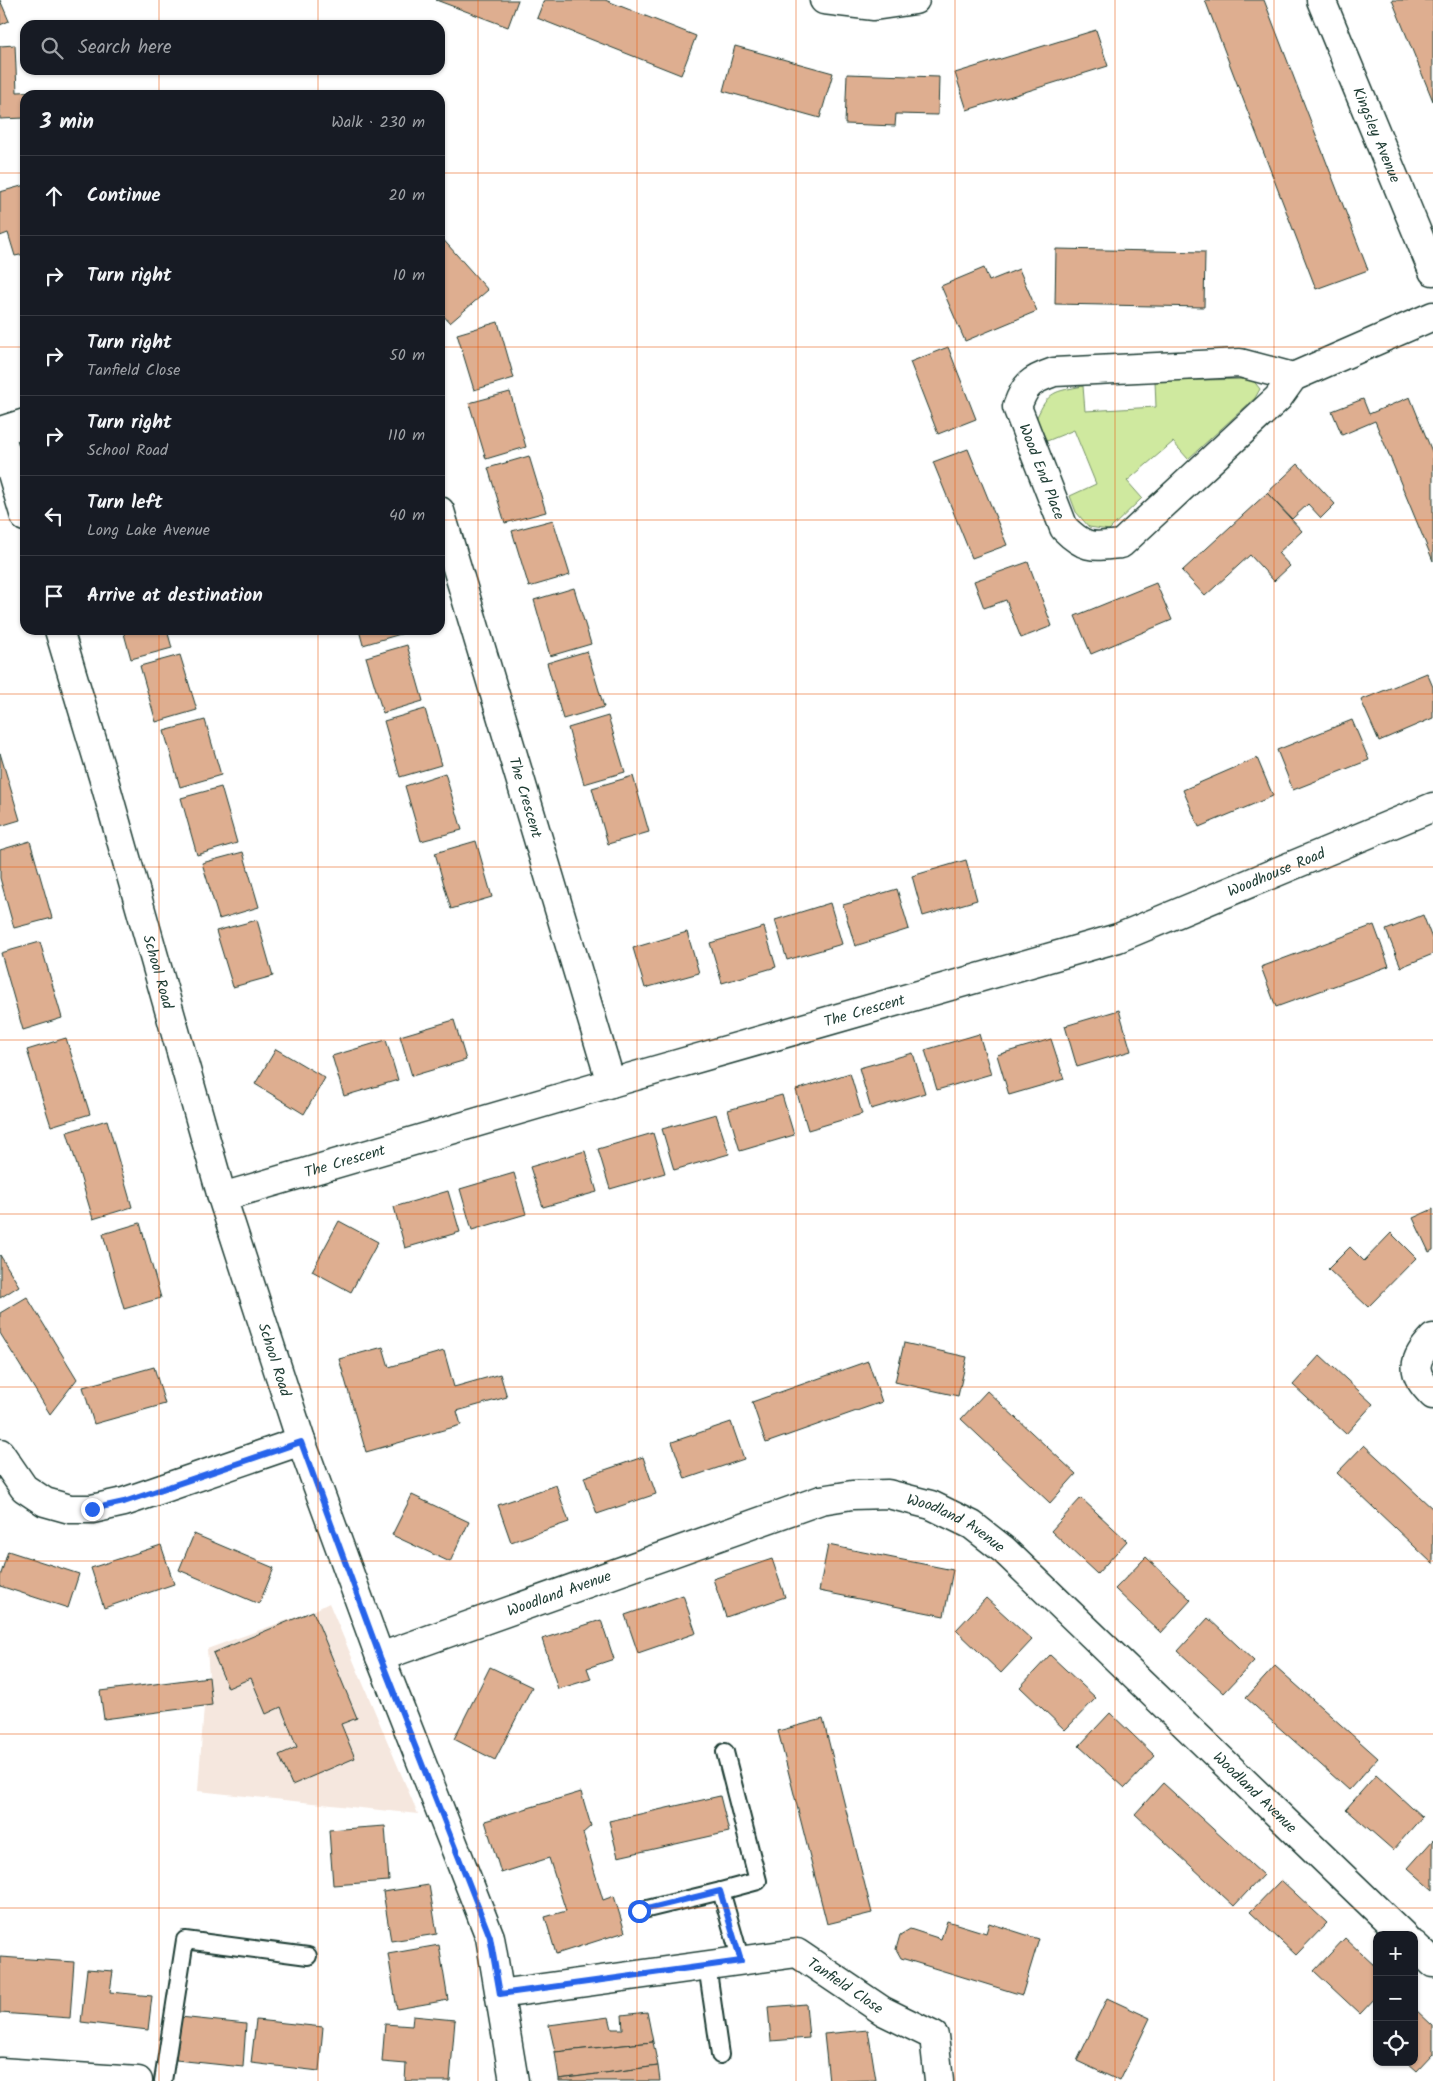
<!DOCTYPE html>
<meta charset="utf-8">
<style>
body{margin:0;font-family:Kalam,sans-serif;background:#20242c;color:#f1f3f6}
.controls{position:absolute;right:15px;bottom:15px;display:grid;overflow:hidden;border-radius:10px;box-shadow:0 1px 4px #0004}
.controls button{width:45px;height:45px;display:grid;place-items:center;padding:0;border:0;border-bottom:1px solid #363941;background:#171b24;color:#f1f3f6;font:25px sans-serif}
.stop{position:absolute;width:15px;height:15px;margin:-11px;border:4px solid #2563eb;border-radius:50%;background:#fff}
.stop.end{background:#2563eb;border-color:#fff;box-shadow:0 1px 5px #0008}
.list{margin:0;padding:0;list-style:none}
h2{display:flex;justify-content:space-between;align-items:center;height:65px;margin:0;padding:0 20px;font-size:21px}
h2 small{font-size:16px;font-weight:400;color:#9ea1a6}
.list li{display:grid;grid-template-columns:32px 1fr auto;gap:15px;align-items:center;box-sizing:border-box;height:80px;padding:0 20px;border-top:1px solid #363941}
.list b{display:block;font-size:19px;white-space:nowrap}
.list p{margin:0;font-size:16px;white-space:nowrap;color:#9ea1a6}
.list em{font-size:16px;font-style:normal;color:#9ea1a6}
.icon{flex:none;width:28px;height:28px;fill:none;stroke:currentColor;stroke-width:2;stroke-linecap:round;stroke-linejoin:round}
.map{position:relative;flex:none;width:1433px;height:2081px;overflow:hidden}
.search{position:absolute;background:#171b24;box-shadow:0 1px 4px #0004;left:20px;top:20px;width:425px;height:55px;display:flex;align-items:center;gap:12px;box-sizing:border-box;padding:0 18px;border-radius:15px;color:#9ea1a6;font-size:19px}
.panel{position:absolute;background:#171b24;box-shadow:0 1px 4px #0004;left:20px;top:90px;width:425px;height:545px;border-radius:15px}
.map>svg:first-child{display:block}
.built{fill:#f5e7de}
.green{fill:#cfe99f;stroke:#77936a}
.building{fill:#deae90;stroke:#1f3d34}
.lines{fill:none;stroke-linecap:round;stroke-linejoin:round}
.service-casing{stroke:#1f3d34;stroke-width:20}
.minor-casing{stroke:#1f3d34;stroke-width:31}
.service{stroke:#fff;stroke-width:16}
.minor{stroke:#fff;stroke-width:28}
.route{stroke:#2563eb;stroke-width:6}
.grid{fill:none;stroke:#e8590c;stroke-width:1;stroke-opacity:0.55}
.labels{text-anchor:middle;stroke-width:4;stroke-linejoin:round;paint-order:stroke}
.street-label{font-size:15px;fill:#1f3d34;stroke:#fff}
</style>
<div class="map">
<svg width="1433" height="2081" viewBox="0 0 1433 2081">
<rect width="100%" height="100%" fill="#fff"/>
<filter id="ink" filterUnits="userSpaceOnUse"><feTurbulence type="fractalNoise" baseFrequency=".02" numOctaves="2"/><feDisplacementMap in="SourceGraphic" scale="10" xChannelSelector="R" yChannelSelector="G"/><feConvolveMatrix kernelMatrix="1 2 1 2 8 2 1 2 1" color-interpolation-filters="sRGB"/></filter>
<g filter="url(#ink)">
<path class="built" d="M 329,1603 L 418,1814 L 198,1791 L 204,1706 L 209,1677 L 207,1649 L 313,1611 Z"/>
<path class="green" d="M 1252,379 L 1260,389 L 1255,398 L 1188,459 L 1173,442 L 1127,481 L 1142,498 L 1109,530 L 1089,527 L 1076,512 L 1070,496 L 1096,484 L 1074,430 L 1047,441 L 1036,419 C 1049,390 1054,392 1083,386 L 1085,411 L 1156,407 L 1155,381 Z"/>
<g class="building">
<path d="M 0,0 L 9,21 L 0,25 Z"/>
<path d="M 436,0 L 518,0 L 508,27 Z"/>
<path d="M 544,0 L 605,0 L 696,36 L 681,75 L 537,18 Z"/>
<path d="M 1205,0 L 1264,0 L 1368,270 L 1316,289 Z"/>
<path d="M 1392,0 L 1433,0 L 1433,101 Z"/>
<path d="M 1096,30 L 1108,66 L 967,110 L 955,73 Z"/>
<path d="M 15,45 L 17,92 L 41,91 L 41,95 L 25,95 L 25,118 L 0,119 L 0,46 Z"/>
<path d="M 735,46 L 833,73 L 820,118 L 723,91 Z"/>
<path d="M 847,74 L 939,77 L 938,115 L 896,114 L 895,126 L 845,124 Z"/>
<path d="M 25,185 L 25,254 L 15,256 L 8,233 L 0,236 L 0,192 Z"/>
<path d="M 440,236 L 488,290 L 450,323 L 440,312 Z"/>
<path d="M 1056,249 L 1205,252 L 1204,307 L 1055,304 Z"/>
<path d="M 984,268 L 989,281 L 1019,269 L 1037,311 L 965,341 L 941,286 Z"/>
<path d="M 498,322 L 514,378 L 474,390 L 457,334 Z"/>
<path d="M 948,347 L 976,419 L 938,434 L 910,362 Z"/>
<path d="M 510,392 L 526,447 L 486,459 L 469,403 Z"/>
<path d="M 1410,397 L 1433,454 L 1433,561 L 1375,421 L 1342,435 L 1332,411 L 1363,399 L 1369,414 Z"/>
<path d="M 968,449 L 1007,545 L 972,558 L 933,462 Z"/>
<path d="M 529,456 L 546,512 L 505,523 L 488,468 Z"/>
<path d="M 1298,464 L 1335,504 L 1321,518 L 1308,504 L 1292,519 L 1267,493 Z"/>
<path d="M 1267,493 L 1302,531 L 1278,553 L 1290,566 L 1274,581 L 1250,555 L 1205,596 L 1182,571 Z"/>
<path d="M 553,520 L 570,575 L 529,587 L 512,531 Z"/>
<path d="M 1028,562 L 1052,626 L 1021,638 L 1006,600 L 984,608 L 974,581 Z"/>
<path d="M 1156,583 L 1172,620 L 1091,654 L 1075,616 Z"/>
<path d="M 574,588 L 591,644 L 550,656 L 534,600 Z"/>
<path d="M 123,630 L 167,630 L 172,648 L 131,659 Z"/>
<path d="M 359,630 L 403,630 L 404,633 L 363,645 Z"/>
<path d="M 407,645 L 423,701 L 383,713 L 366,657 Z"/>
<path d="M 587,651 L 604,707 L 563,719 L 547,663 Z"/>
<path d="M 180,655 L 197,710 L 156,722 L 140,666 Z"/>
<path d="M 1427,673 L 1433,687 L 1433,718 L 1379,741 L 1361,700 Z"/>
<path d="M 425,709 L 441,765 L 400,777 L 384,721 Z"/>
<path d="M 608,716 L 625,772 L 584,784 L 568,728 Z"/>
<path d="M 205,720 L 221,775 L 180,787 L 164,731 Z"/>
<path d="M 1352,720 L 1369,760 L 1293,790 L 1277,750 Z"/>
<path d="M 0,753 L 20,820 L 0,826 Z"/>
<path d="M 1257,758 L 1273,796 L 1199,827 L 1183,790 Z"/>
<path d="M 445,773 L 462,830 L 421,841 L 405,786 Z"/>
<path d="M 633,776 L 649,832 L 608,844 L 592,788 Z"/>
<path d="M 221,787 L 237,843 L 197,855 L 181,798 Z"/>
<path d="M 30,841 L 52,918 L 14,928 L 0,878 L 0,850 Z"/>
<path d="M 476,841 L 492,897 L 451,909 L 435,853 Z"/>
<path d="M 243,852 L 259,907 L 219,919 L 202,863 Z"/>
<path d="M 966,860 L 977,900 L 923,916 L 912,876 Z"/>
<path d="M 897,889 L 909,929 L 855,946 L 843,905 Z"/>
<path d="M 830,903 L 842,944 L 787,960 L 775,920 Z"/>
<path d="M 1423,915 L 1433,941 L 1433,954 L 1401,967 L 1386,930 Z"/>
<path d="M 257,920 L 273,976 L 233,987 L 216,931 Z"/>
<path d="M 1374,925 L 1389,966 L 1276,1007 L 1261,967 Z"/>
<path d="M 764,927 L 776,967 L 722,983 L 710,943 Z"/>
<path d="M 687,932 L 699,973 L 645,988 L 633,948 Z"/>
<path d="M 40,942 L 62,1018 L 23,1030 L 1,953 Z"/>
<path d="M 1119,1010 L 1131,1051 L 1077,1067 L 1065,1026 Z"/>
<path d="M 454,1020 L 466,1060 L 412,1076 L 400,1036 Z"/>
<path d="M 979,1034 L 991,1074 L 937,1090 L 925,1050 Z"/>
<path d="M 66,1038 L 90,1114 L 51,1126 L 27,1050 Z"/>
<path d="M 1051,1039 L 1064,1079 L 1009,1095 L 997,1055 Z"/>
<path d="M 386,1040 L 398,1080 L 344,1096 L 332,1056 Z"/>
<path d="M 276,1049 L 325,1078 L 304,1114 L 255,1084 Z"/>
<path d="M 913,1053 L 925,1093 L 871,1109 L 859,1068 Z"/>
<path d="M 850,1073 L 862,1114 L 808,1130 L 796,1090 Z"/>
<path d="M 782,1095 L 794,1135 L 740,1151 L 728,1110 Z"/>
<path d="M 716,1114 L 729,1154 L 674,1170 L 662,1129 Z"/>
<path d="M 107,1120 L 132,1207 L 93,1219 L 67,1132 Z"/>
<path d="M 653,1133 L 665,1173 L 610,1189 L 598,1149 Z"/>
<path d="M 585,1151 L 597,1192 L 543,1207 L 530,1167 Z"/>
<path d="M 514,1173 L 526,1214 L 472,1230 L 460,1189 Z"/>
<path d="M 448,1191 L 460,1232 L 405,1248 L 394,1207 Z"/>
<path d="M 1433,1209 L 1433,1250 L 1429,1252 L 1413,1218 Z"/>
<path d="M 339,1221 L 378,1242 L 351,1292 L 312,1271 Z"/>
<path d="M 140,1223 L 161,1298 L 124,1309 L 103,1234 Z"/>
<path d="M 1391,1233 L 1416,1258 L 1368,1307 L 1328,1269 L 1350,1247 L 1364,1261 Z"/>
<path d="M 0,1255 L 19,1286 L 0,1298 Z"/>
<path d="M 27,1297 L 77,1379 L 50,1414 L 0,1333 L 0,1313 Z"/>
<path d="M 904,1343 L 967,1357 L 958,1396 L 895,1382 Z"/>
<path d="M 383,1347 L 389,1367 L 444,1351 L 454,1387 L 500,1374 L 507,1397 L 457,1411 L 461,1425 L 366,1452 L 339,1359 Z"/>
<path d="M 1320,1355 L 1373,1404 L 1346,1434 L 1293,1385 Z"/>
<path d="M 868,1361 L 882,1402 L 766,1443 L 752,1402 Z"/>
<path d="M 154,1367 L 165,1404 L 94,1424 L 83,1387 Z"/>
<path d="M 987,1391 L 1076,1474 L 1050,1503 L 961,1419 Z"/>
<path d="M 731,1422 L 744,1459 L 685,1479 L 672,1442 Z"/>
<path d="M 1364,1445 L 1433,1509 L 1433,1564 L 1337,1473 Z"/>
<path d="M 643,1457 L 656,1494 L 597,1514 L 584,1477 Z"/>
<path d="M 556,1485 L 569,1522 L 511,1542 L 498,1505 Z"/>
<path d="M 412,1495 L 469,1522 L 450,1562 L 392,1535 Z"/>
<path d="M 1081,1498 L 1127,1541 L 1097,1574 L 1051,1531 Z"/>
<path d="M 194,1534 L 274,1568 L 259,1604 L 179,1570 Z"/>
<path d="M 161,1545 L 174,1584 L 104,1608 L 91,1568 Z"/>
<path d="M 828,1545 L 953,1570 L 944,1616 L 819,1591 Z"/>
<path d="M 8,1551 L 79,1574 L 68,1608 L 0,1586 L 0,1577 Z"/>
<path d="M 1146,1557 L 1191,1600 L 1161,1633 L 1115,1589 Z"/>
<path d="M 772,1559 L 785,1597 L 726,1617 L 713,1579 Z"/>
<path d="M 683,1595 L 696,1633 L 638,1653 L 625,1615 Z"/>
<path d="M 986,1598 L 1032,1640 L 1001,1673 L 956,1630 Z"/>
<path d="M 313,1611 L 357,1718 L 341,1724 L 355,1758 L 292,1785 L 279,1755 L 297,1747 L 281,1707 L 266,1714 L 251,1678 L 228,1688 L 213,1653 Z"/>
<path d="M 1208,1618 L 1254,1661 L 1224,1693 L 1178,1651 Z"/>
<path d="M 601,1620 L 614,1659 L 587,1668 L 591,1679 L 558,1689 L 542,1639 Z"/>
<path d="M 1050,1655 L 1096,1698 L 1065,1730 L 1020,1687 Z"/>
<path d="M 1275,1666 L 1378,1758 L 1349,1790 L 1246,1698 Z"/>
<path d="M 490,1667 L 532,1687 L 495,1760 L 454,1739 Z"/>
<path d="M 209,1677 L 212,1705 L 104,1719 L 100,1691 Z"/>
<path d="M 1110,1713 L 1155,1756 L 1125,1788 L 1079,1746 Z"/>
<path d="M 823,1719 L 872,1913 L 827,1924 L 778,1731 Z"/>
<path d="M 1376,1775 L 1422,1817 L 1393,1850 L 1346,1809 Z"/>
<path d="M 1163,1783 L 1263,1875 L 1234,1906 L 1135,1814 Z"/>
<path d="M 581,1792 L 591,1826 L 583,1833 L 603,1900 L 614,1896 L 625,1932 L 556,1954 L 545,1917 L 566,1911 L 549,1858 L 501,1873 L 485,1821 Z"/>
<path d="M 720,1796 L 729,1832 L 618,1857 L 609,1821 Z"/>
<path d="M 385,1826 L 389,1881 L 333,1885 L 329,1830 Z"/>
<path d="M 1433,1840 L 1433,1890 L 1408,1868 Z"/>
<path d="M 1281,1880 L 1327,1923 L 1296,1955 L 1250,1912 Z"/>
<path d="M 429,1885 L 437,1934 L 391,1941 L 383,1892 Z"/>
<path d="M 947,1921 L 986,1933 L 989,1923 L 1039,1939 L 1022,1995 L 901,1958 L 896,1949 L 900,1935 L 910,1929 L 941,1939 Z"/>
<path d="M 1345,1938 L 1377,1968 L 1377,1996 L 1360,2014 L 1314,1971 Z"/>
<path d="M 439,1945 L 448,2000 L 397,2009 L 388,1954 Z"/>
<path d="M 0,1957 L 74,1962 L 70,2018 L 0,2013 Z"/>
<path d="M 87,1969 L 113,1971 L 110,1992 L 152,1996 L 148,2030 L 81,2022 Z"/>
<path d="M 1107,1998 L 1150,2018 L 1120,2081 L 1077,2061 Z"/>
<path d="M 806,2004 L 809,2038 L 771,2041 L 768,2007 Z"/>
<path d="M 1414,2008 L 1433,2026 L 1433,2054 L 1417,2071 L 1407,2062 L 1414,2062 Z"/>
<path d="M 647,2012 L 653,2042 L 555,2052 L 549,2025 L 609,2017 L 612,2029 L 623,2029 L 622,2015 Z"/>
<path d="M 413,2016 L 455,2020 L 450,2081 L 405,2081 L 406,2064 L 382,2062 L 385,2024 L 412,2026 Z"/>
<path d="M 180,2017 L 246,2024 L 243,2067 L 176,2060 Z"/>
<path d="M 256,2020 L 323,2027 L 319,2071 L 251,2063 Z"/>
<path d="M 868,2030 L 876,2080 L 829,2081 L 824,2034 Z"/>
<path d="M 653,2042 L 658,2066 L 559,2079 L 555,2052 Z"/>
<path d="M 658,2066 L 660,2081 L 559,2081 L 559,2079 Z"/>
</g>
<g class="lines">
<defs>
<g id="service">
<path d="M 725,1752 L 758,1881 L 721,1891 L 741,1961"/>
<path d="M 639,1911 L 721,1891"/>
<path d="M 707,1965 L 720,2055"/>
<path d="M 163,2081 L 185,1940 L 308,1956"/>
</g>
<g id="minor">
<path d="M 824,0 L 874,6 L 915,0"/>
<path id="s1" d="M 1321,0 L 1433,271"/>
<path id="s2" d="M 1293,377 L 1240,363 L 1054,372 C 1031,380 1025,384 1017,407 L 1064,528 C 1085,549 1092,547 1121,544 L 1278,398 L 1293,377 L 1433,316"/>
<path d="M 0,431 L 25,423"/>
<path d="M 0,433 L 25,517"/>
<path id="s3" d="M 440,511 L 611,1083"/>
<path id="s4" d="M 59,630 L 104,780 L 222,1197 L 301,1441 L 380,1657 L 490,1937 L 514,2081"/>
<path id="s5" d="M 222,1197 L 611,1083 L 1118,938 L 1433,807"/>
<path d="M 1433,1338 C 1412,1361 1410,1372 1433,1395"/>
<path d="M 0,1453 L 24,1488 L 45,1502 L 70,1509 L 92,1509 L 124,1502 L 301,1441"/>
<path id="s6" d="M 380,1657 L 821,1500 L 852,1495 L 888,1494 L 931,1505 L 972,1525 L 1004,1550 L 1403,1935"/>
<path d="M 1414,1945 L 1433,1963"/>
<path id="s7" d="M 500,1994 L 797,1953 L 883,2011 L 934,2036 L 939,2081"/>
<path d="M 0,2072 L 138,2081"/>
</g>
</defs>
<use href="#service" class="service-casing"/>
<use href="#minor" class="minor-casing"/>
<use href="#service" class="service"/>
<use href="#minor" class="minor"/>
</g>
</g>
<g class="lines" filter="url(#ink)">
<path class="route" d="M 92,1509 L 124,1502 L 301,1442 L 380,1657 L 490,1937 L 500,1994 L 741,1961 L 720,1891 L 639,1911"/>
</g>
<path class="grid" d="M 159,0 L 159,25M 318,0 L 318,25M 478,0 L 478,2081M 637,0 L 637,2081M 796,0 L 796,2081M 955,0 L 955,2081M 1115,0 L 1115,2081M 1274,0 L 1274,2081M 159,70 L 159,95M 318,70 L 318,95M 0,173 L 25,173M 440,173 L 1433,173M 0,347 L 25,347M 440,347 L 1433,347M 0,520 L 25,520M 440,520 L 1433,520M 159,630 L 159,2081M 318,630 L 318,2081M 0,694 L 1433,694M 0,867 L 1433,867M 0,1040 L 1433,1040M 0,1214 L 1433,1214M 0,1387 L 1433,1387M 0,1561 L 1433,1561M 0,1734 L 1433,1734M 0,1908 L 1433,1908"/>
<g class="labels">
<g class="street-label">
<text dy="5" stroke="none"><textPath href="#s1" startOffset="146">Kingsley Avenue</textPath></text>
<text dy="5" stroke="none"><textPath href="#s2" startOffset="364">Wood End Place</textPath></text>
<text dy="5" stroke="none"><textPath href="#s3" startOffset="299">The Crescent</textPath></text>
<text dy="5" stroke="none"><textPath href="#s5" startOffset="1104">Woodhouse Road</textPath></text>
<text dy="5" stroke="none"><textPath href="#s4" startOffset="356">School Road</textPath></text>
<text dy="5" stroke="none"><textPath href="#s5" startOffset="669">The Crescent</textPath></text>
<text dy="5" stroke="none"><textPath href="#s5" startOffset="128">The Crescent</textPath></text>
<text dy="5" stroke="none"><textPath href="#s4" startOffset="761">School Road</textPath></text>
<text dy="5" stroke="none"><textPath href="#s6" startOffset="610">Woodland Avenue</textPath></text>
<text dy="5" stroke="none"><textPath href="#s6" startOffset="190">Woodland Avenue</textPath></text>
<text dy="5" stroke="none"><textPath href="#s6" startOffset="1015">Woodland Avenue</textPath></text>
<text dy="5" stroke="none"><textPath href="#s7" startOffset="358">Tanfield Close</textPath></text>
</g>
</g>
</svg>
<div class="controls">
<button>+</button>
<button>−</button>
<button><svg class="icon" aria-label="locate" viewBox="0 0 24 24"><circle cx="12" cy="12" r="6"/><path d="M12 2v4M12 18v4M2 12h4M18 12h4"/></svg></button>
</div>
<div class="stop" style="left:639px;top:1911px"></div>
<div class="stop end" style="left:92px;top:1509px"></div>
<div class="search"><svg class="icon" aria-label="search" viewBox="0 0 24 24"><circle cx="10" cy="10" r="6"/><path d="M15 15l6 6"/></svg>Search here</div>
<section class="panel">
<h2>3 min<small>Walk · 230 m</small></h2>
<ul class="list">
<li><svg class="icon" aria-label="ahead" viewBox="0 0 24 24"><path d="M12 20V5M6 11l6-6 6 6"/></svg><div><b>Continue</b></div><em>20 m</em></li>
<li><svg class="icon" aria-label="right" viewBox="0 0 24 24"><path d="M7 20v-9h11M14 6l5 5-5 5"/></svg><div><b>Turn right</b></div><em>10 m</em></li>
<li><svg class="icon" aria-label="right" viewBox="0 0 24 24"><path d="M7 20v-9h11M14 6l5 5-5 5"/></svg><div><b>Turn right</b><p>Tanfield Close</p></div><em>50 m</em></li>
<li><svg class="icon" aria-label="right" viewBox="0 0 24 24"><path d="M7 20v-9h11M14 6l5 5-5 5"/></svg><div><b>Turn right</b><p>School Road</p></div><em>110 m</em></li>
<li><svg class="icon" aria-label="left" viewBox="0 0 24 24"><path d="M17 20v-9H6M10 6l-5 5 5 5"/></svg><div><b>Turn left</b><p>Long Lake Avenue</p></div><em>40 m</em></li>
<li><svg class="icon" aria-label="arrive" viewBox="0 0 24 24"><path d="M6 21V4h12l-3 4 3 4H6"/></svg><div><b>Arrive at destination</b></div></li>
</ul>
</section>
</div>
